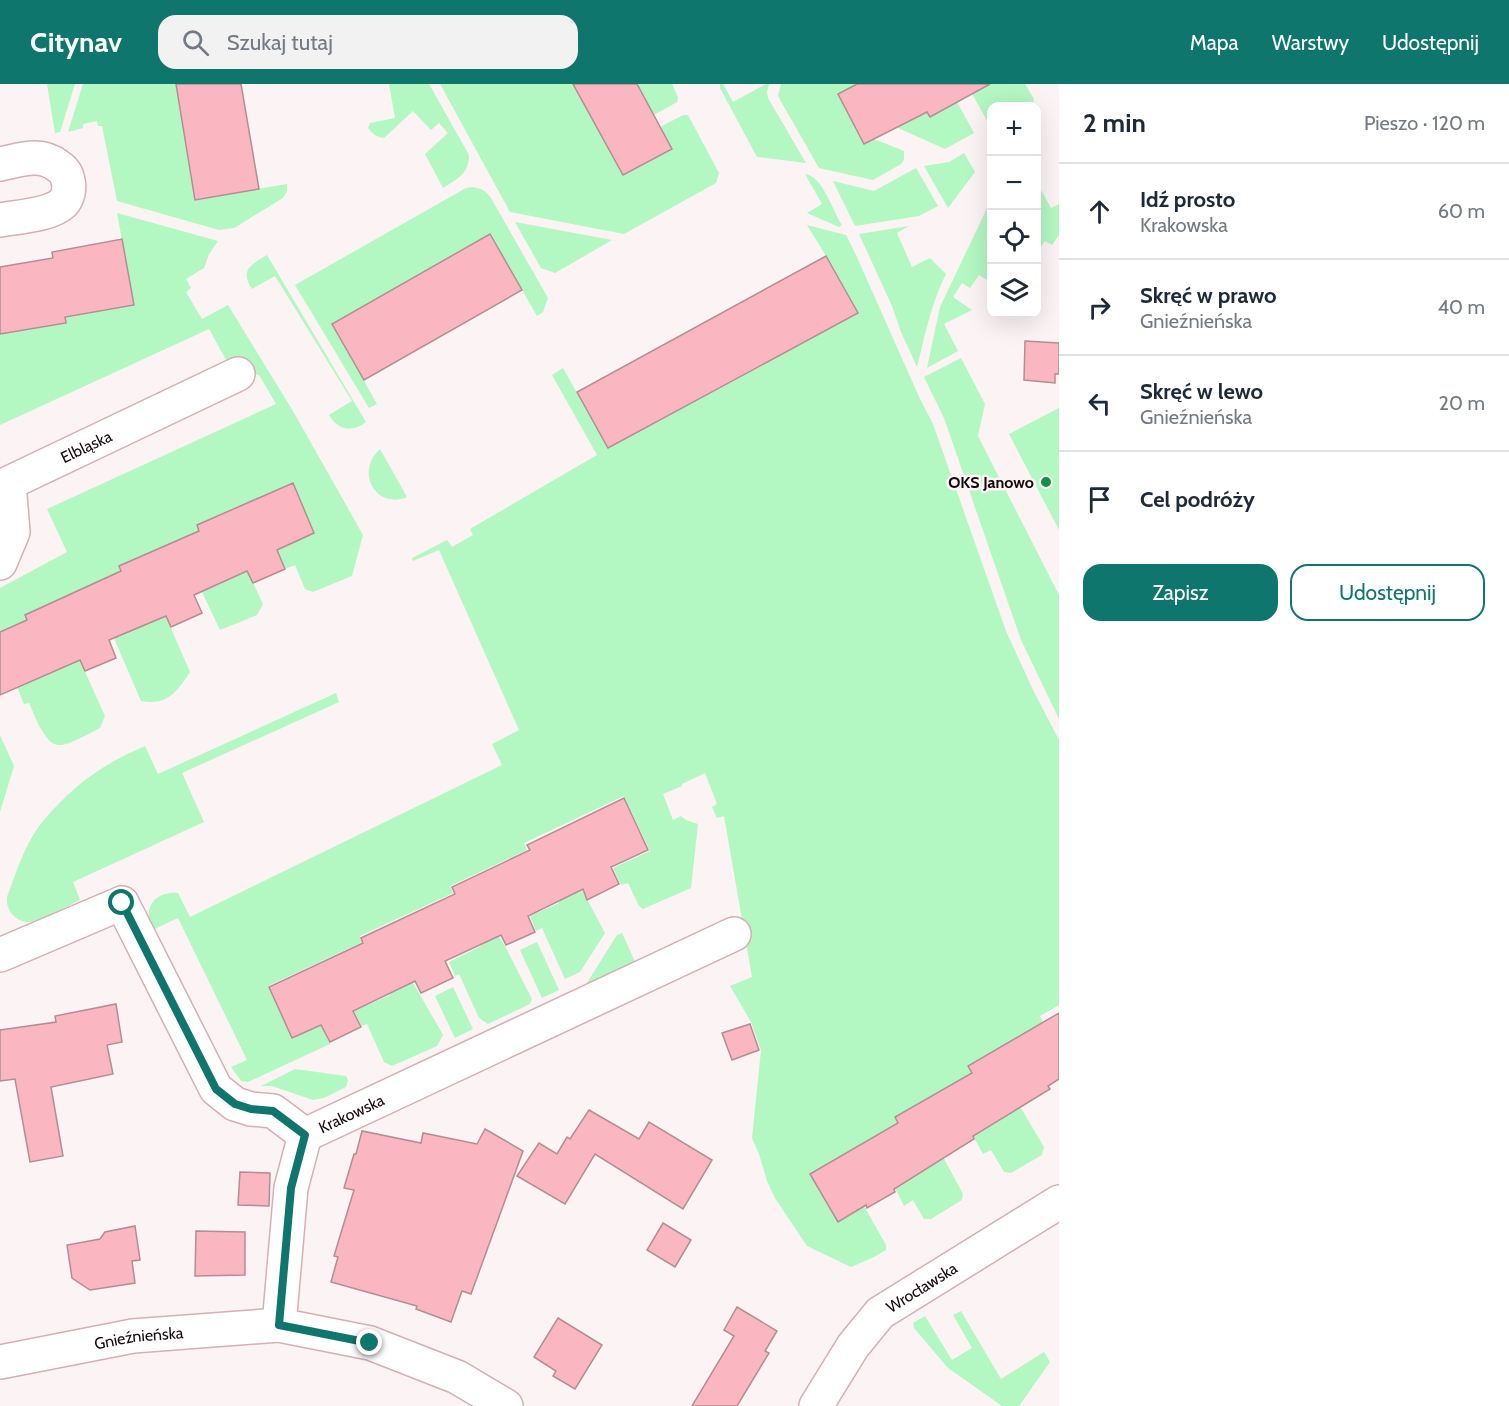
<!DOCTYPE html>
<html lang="pl">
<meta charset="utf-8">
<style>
body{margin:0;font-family:Cabin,sans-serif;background:#f2f2f3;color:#1f2937}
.controls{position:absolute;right:18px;top:18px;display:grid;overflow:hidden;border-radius:12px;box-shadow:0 6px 24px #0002}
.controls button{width:54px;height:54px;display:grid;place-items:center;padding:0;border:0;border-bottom:2px solid #e0e1e3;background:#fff;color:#1f2937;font:30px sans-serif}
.stop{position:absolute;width:18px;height:18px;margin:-14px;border:4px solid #0f766e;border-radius:50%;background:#fff}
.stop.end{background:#0f766e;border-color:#fff;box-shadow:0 2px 6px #0008}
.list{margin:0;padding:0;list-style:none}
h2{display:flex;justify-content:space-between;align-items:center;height:78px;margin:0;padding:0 24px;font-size:26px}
h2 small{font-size:20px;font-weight:400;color:#747a83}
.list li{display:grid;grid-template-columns:39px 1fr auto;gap:18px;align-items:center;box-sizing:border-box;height:96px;padding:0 24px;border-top:2px solid #e0e1e3}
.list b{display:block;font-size:22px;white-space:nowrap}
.list p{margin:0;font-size:20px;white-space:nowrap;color:#747a83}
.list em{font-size:20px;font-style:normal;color:#747a83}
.actions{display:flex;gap:12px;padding:18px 24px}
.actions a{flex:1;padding:14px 0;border:2px solid #0f766e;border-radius:18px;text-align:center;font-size:21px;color:#0f766e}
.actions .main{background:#0f766e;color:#fff}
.icon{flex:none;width:33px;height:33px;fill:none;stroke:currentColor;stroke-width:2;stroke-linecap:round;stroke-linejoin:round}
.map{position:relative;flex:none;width:1059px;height:1322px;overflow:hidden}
header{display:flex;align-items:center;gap:36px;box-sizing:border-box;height:84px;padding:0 30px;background:#0f766e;color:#fff}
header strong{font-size:28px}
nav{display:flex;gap:33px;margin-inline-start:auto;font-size:21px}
.search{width:420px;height:54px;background:#f2f2f3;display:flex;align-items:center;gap:15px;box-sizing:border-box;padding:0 21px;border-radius:18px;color:#747a83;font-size:22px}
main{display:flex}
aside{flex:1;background:#fff}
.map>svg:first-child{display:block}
.green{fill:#b3f7c2}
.building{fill:#fbb7c1;stroke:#b48d92;stroke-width:1.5}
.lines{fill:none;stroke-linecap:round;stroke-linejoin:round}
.street-casing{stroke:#d7aeb4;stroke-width:36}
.street{stroke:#fff;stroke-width:33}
.route{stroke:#0f766e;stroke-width:8}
.poi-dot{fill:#178d47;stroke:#fcf3f4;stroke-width:2}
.labels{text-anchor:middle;stroke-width:5;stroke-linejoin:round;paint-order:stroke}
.street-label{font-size:16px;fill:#15080a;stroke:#fcf3f4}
.poi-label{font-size:16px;font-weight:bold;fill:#15080a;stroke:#fcf3f4;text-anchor:end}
</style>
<header>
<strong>Citynav</strong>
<div class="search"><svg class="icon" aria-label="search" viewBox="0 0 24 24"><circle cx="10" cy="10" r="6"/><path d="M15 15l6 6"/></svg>Szukaj tutaj</div>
<nav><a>Mapa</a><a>Warstwy</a><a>Udostępnij</a></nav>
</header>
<main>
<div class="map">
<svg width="1059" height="1322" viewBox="0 0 1059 1322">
<rect width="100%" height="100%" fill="#fcf3f4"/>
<g class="green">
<path d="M 47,0 L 75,0 L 60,48 L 55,49 Z"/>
<path d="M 83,0 L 176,0 L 195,115 L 287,100 L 287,107 L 283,114 L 234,144 L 219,146 L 117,117 L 102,42 L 98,42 L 97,37 L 83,40 L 83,44 L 68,48 Z"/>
<path d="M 389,0 L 429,0 L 469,71 C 469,90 457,95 443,104 L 425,70 L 448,49 L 439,39 L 431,46 L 413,27 L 384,54 C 376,53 373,50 368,44 L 370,39 L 395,34 Z"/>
<path d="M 440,0 L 574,0 L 623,91 L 672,65 L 660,43 L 683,31 L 688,31 L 719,89 L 716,99 L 624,150 L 510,128 Z"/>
<path d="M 637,0 L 672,0 L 678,13 L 677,18 L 654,31 Z"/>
<path d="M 720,0 L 723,0 L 733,18 L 766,0 L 769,0 L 767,8 L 768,14 L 806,79 L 757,73 L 720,4 Z"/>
<path d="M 781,0 L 857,0 L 838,10 L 864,60 L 874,55 L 904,67 L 904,76 L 901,80 L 873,96 L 819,84 L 778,12 Z"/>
<path d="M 990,0 L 1025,0 L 1034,15 L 1033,19 L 1027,22 L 992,22 L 991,41 L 989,40 L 972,10 Z"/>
<path d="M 957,18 L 974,49 L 945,65 L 896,43 L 927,28 L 930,33 Z"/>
<path d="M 964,69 L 975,88 L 948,124 L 924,82 L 949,78 Z"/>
<path d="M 916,84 L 938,122 L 919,132 L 855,142 L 833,97 L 874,107 Z"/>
<path d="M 805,90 C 823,92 833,128 842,141 L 839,143 L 807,129 L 822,120 Z"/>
<path d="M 472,103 C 481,104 486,107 491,114 L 548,214 L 543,228 L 537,232 L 490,150 L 332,240 L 377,320 L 369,324 L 295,201 L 466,104 Z"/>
<path d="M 1041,106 L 1051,124 L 1059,120 L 1059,151 L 1052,161 L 1045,157 L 1037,169 L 1037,109 Z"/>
<path d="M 990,118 L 992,122 L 991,189 L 987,196 L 979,191 L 970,204 L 962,199 L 953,213 L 972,226 L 944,240 L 958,267 L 927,284 L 940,223 Z"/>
<path d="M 117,129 L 218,157 L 209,170 L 204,184 L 186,195 L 191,204 L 186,208 L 202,235 L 228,221 L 293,327 L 363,451 L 352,492 L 313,508 L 305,505 L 295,481 L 285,485 L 277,466 L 314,449 L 293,400 L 197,441 L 199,447 L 121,487 L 25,531 L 27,536 L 0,548 L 0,504 L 67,468 L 47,425 L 276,320 L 259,291 L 230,283 L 209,245 L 0,341 L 0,250 L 66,239 L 65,233 L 134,221 Z"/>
<path d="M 515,138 L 612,156 L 555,189 L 541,184 Z"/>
<path d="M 807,141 L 846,151 L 856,171 L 920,315 L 933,340 L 1006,547 L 1033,606 L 1059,656 L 1059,921 L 1040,932 L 1043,938 L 968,982 L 972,989 L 896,1033 L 898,1039 L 864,1122 L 886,1161 L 886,1166 L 874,1173 L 851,1183 L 807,1162 L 775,1114 L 767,1097 L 759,1070 L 752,1054 L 761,966 L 751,938 L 730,902 L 752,893 L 724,732 L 717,734 L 712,723 L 717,720 L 705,689 L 682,700 L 682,702 L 663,710 L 673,736 L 681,732 L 686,736 L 698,740 L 691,804 L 643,825 L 639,822 L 628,799 L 621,801 L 613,784 L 650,767 L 624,712 L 524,759 L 527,766 L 450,802 L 453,809 L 360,852 L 362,858 L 268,902 L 292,955 L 321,941 L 330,960 L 248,998 L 241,997 L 231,983 L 247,976 L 178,834 L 152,846 C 142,824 155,807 178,809 L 190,833 L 502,681 L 492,660 L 519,646 L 439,466 L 413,477 L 412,474 L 447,456 L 452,463 L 473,451 L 470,445 L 597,371 L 552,291 L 563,284 L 608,364 L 857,229 L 826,172 Z"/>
<path d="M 909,142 L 897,149 L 912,183 L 930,174 L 946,190 C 931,219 925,252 917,283 L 901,248 L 892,222 L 859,150 Z"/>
<path d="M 267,171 L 366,338 C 352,349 338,346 329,331 L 352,317 L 275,192 L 252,205 C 239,186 252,180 267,171 Z"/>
<path d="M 961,274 L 985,320 L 978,352 L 1059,511 L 1059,635 L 1021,556 L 944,334 L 924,293 Z"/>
<path d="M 1059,324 L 1059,446 L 1009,350 Z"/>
<path d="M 380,365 L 407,413 C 377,426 354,389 380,365 Z"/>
<path d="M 244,480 L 263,520 L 257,531 L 220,546 L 202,508 L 222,499 L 219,492 Z"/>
<path d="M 163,526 L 190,588 C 177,608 167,622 141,617 L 114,554 L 144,541 Z"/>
<path d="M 77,570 L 105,632 L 100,644 C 90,649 71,660 61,661 C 45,663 35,631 29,619 L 24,620 L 17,603 Z"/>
<path d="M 336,609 L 339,618 L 182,689 L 204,738 L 73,798 L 80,816 C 67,822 44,836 30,838 C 18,839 6,828 7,815 C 7,811 10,806 11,802 C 19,780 28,755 43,737 C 75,700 101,681 145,662 L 158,690 Z"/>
<path d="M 0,651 L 14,682 L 0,728 Z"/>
<path d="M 579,800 L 605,849 L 580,888 L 565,895 L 542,844 L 536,847 L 530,832 L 559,819 L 557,814 Z"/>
<path d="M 497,849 L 505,862 L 532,915 L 530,920 L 488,940 L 479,934 L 459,890 L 455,892 L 449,878 L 481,862 L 479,857 Z"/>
<path d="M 622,849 L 638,884 L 580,910 L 617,851 Z"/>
<path d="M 537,858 L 559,906 L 542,914 L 520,866 Z"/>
<path d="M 411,895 L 443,951 L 437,962 L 392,982 L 384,978 L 367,940 L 362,942 L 354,927 L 390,911 L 390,905 Z"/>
<path d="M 453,903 L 473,945 L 455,954 L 435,912 Z"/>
<path d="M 295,985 L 346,992 L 348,996 L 346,1003 L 324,1014 L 313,1016 L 272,1002 L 261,1002 Z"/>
<path d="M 1018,1019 L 1044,1063 L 1042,1071 L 1011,1089 L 1004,1088 L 991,1066 L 983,1070 L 973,1052 L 1000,1036 L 998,1031 Z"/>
<path d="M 942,1071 L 963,1110 L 962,1116 L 931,1135 L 924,1135 L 913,1116 L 904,1122 L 895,1104 L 927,1085 L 925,1081 Z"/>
<path d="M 961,1227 L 1001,1295 L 1044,1268 L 1050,1278 L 1019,1322 L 1002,1322 L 948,1284 L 914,1244 L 913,1239 L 925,1232 L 952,1276 L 972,1264 L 953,1231 Z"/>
</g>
<g class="building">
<path d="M 176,0 L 241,0 L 259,105 L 195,116 Z"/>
<path d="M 573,0 L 637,0 L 672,65 L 623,91 Z"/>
<path d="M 857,0 L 990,0 L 930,33 L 927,28 L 864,60 L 838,10 Z"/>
<path d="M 490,150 L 522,206 L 364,296 L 332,240 Z"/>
<path d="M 122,155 L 134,221 L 65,233 L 66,239 L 0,250 L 0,183 L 53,174 L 52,168 Z"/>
<path d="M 826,172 L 858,229 L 608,364 L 577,308 Z"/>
<path d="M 1025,257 L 1059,259 L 1059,290 L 1055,290 L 1055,299 L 1024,296 Z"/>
<path d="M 293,399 L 314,449 L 277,466 L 285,485 L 253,499 L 247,487 L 194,511 L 202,529 L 171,543 L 166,532 L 109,556 L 116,574 L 85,587 L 80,576 L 0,611 L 0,548 L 27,536 L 25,531 L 121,487 L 119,482 L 199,447 L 197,441 Z"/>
<path d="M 624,714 L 648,766 L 611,783 L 619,800 L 587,816 L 583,805 L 528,832 L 535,848 L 506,861 L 501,851 L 445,877 L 453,894 L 421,909 L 415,897 L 353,927 L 361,943 L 330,958 L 321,941 L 292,954 L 269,903 L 363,859 L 361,854 L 455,810 L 452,803 L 530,766 L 527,761 Z"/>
<path d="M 116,920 L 122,958 L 107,961 L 113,990 L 51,1003 L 63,1072 L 30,1078 L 15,995 L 0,997 L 0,946 L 56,938 L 55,932 Z"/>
<path d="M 1059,929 L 1059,995 L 1048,1002 L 1050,1005 L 973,1052 L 974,1055 L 894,1105 L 895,1108 L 867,1124 L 866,1121 L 838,1138 L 810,1090 L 898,1039 L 895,1033 L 972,989 L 968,982 Z"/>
<path d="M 750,940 L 759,966 L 732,976 L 722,949 Z"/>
<path d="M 589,1026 L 639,1055 L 649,1038 L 712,1076 L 683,1125 L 595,1070 L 565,1120 L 517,1092 L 539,1059 L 557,1070 L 567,1053 L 570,1055 Z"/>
<path d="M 485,1045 L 523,1067 L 471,1210 L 462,1207 L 451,1238 L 416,1225 L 417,1222 L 331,1198 L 338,1173 L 334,1172 L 354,1106 L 344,1104 L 354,1070 L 356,1070 L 362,1047 L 421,1059 L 423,1049 L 477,1060 Z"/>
<path d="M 240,1088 L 270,1089 L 269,1122 L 238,1121 Z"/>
<path d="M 663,1139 L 691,1156 L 675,1183 L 647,1166 Z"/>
<path d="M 135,1142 L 140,1176 L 132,1177 L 135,1199 L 90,1206 L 72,1194 L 67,1161 L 100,1155 L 105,1148 Z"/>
<path d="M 196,1147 L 245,1148 L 245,1191 L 195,1192 Z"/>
<path d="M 737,1223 L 777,1247 L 765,1267 L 769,1269 L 737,1322 L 692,1322 L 734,1252 L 724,1246 Z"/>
<path d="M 558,1234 L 602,1261 L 575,1305 L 553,1292 L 556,1287 L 534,1273 Z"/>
</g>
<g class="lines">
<defs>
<g id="street">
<path d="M 0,80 C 21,76 40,68 58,82 C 64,86 67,90 68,97 C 70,104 68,114 63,119 C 51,131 17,133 0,136"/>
<path id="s1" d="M 0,479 L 13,448 L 9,399 L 238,290"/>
<path d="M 0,871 L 122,819 L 216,1005 L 235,1020 L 251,1025 L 273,1027 L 305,1051"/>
<path id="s2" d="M 305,1051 L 734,850"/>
<path d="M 279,1241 L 291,1104 L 305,1051"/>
<path id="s3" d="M 0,1278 L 133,1252 L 279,1241 L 370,1259 L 457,1293 L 506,1322"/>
<path id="s4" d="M 816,1322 L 853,1262 L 880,1229 L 1059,1118"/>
</g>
</defs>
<use href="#street" class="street-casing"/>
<use href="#street" class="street"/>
</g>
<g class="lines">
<path class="route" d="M 122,819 L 216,1005 L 235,1020 L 251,1025 L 273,1027 L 305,1051 L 291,1104 L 279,1241 L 370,1259"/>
</g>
<circle class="poi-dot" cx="1046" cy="398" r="6"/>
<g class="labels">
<g class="street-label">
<text dy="6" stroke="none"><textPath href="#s1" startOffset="168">Elbląska</textPath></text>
<text dy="6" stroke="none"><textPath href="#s2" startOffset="51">Krakowska</textPath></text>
<text dy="6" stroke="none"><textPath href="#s4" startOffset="162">Wrocławska</textPath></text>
<text dy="6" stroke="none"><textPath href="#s3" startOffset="141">Gnieźnieńska</textPath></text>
</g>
<g class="poi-label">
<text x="1034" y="404">OKS Janowo</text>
</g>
</g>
</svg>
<div class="controls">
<button>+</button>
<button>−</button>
<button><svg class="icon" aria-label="locate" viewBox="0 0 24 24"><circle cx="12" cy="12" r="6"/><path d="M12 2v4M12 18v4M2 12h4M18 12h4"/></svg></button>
<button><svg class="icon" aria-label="layers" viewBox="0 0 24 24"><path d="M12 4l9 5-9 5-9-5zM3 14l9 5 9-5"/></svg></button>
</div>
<div class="stop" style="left:122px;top:819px"></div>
<div class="stop end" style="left:370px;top:1259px"></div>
</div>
<aside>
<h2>2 min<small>Pieszo · 120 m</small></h2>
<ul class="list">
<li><svg class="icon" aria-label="ahead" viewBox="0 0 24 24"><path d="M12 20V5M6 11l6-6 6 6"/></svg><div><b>Idź prosto</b><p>Krakowska</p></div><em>60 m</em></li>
<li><svg class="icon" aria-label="right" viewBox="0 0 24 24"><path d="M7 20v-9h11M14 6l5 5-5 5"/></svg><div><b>Skręć w prawo</b><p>Gnieźnieńska</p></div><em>40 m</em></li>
<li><svg class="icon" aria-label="left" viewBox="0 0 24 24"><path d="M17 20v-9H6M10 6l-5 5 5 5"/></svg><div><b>Skręć w lewo</b><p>Gnieźnieńska</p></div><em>20 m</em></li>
<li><svg class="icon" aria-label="arrive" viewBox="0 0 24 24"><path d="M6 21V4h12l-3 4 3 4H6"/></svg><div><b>Cel podróży</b></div></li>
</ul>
<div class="actions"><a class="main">Zapisz</a><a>Udostępnij</a></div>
</aside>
</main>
